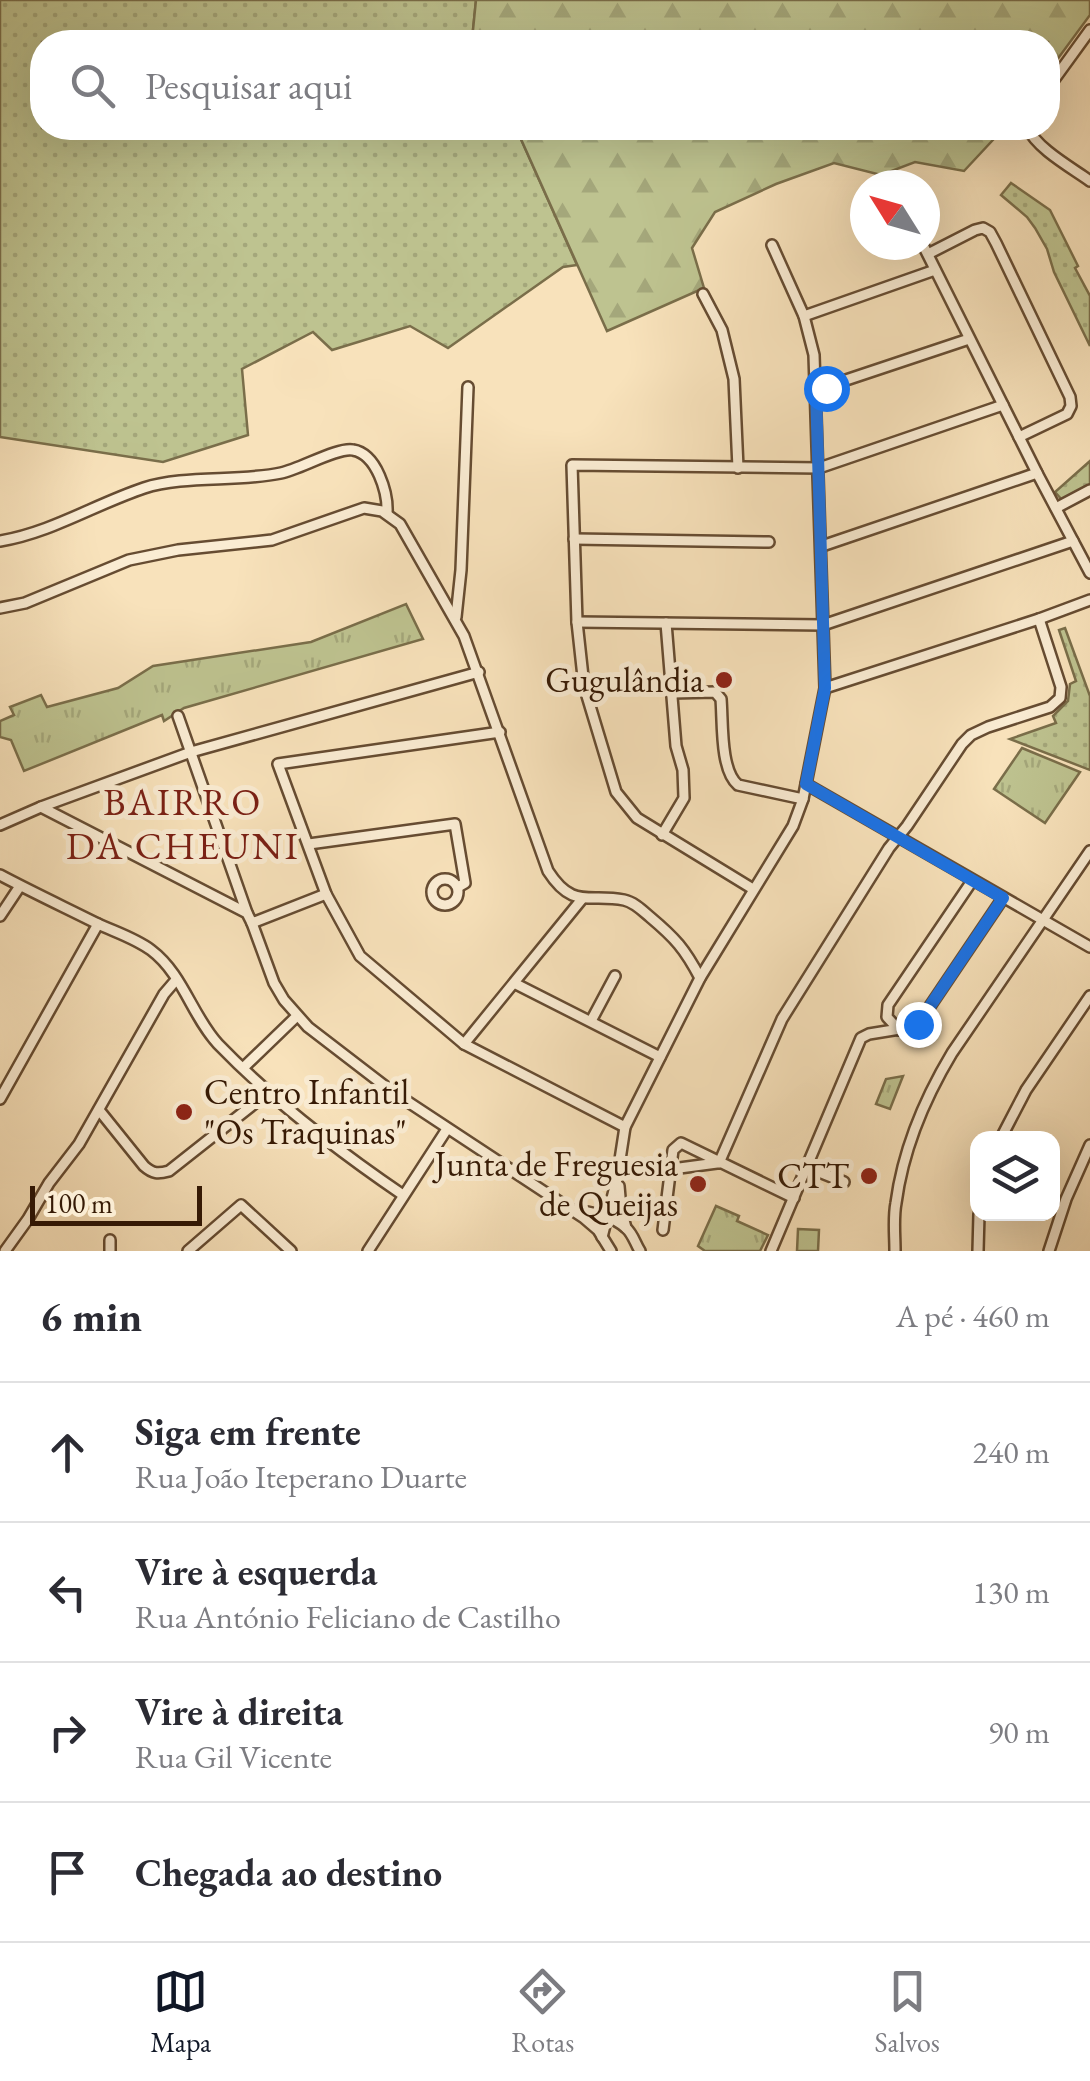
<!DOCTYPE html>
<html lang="pt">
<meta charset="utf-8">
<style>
body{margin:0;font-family:"EB Garamond",serif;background:#f2f2f3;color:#2b2b33}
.controls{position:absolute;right:30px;bottom:30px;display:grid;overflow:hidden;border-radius:20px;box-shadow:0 10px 40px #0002}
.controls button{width:90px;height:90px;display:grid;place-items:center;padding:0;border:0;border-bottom:2px solid #e1e1e2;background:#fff;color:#2b2b33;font:50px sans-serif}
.compass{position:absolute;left:850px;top:170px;width:90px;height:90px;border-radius:50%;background:#fff;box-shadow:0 10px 40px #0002;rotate:307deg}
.scale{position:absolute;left:30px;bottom:25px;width:172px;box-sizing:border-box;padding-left:10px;border:5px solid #361a05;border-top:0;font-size:28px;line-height:35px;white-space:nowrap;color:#361a05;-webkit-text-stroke:8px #faecd3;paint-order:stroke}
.stop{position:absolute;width:30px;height:30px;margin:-22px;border:8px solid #1a73e8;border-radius:50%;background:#fff}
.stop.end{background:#1a73e8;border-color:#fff;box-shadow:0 2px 10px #0008}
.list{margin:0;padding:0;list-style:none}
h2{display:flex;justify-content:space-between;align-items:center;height:130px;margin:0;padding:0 40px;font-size:42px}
h2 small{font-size:32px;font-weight:400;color:#7c7c81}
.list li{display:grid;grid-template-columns:65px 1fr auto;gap:30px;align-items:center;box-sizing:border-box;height:140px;padding:0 40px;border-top:2px solid #e1e1e2}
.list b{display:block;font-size:38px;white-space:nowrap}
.list p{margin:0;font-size:32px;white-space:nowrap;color:#7c7c81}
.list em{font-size:32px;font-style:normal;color:#7c7c81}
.icon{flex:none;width:55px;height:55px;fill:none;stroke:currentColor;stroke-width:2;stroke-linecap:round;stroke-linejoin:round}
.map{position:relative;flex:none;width:1090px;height:1251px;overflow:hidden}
.search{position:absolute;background:#fff;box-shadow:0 10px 40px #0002;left:30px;right:30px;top:30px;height:110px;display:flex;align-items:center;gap:25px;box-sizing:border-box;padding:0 35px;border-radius:40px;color:#7c7c81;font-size:38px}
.sheet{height:690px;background:#fff}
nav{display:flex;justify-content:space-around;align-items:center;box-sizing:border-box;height:140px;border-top:2px solid #e1e1e2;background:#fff;font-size:28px;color:#7c7c81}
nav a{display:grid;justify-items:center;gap:5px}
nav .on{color:#111827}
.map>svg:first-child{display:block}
.grass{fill:url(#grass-dots);stroke:#7a6e4a;stroke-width:2.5}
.forest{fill:url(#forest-firs);stroke:#7a6e4a;stroke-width:2.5}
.park{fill:url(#park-tufts);stroke:#7a6e4a;stroke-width:2.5}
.pitch{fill:#bec390;stroke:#7a6e4a;stroke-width:2.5}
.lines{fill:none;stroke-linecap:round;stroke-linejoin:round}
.minor-casing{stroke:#664c32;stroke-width:14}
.minor{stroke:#faecd3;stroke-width:9}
.route{stroke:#1a73e8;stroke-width:12}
.poi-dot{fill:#8f2418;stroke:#faecd3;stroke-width:4}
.labels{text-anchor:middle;stroke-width:10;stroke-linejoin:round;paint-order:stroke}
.poi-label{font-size:35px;fill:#361a05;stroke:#faecd3;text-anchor:end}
.neighbourhood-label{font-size:38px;letter-spacing:2.5px;fill:#7a1f14;stroke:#faecd3}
</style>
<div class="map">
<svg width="1090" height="1251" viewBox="0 0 1090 1251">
<defs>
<pattern id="grass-dots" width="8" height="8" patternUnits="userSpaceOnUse" patternTransform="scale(2.5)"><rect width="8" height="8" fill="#bec390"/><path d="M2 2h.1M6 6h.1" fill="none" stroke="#a4a77b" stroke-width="1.8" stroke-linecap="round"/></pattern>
<pattern id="forest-firs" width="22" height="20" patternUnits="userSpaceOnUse" patternTransform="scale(2.5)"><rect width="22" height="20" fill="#bec390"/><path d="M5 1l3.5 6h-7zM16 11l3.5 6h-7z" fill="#a4a77b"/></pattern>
<pattern id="park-tufts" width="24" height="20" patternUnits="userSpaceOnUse" patternTransform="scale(2.5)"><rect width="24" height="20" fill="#bec390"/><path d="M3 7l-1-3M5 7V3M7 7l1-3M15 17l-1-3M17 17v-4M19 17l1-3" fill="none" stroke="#a4a77b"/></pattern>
</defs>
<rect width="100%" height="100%" fill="#f8e2bb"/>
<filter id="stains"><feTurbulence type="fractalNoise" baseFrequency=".002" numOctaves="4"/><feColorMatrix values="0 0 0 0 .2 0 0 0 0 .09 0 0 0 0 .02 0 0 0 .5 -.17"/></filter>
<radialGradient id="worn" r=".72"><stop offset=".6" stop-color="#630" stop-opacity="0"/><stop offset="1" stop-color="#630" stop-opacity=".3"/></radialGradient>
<g class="grass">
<path d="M 0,0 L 476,0 L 473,30 L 479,42 L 42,42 L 42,128 L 516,128 L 577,265 L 563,267 L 448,348 L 410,326 L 332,350 L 313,332 L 242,369 L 248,435 L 163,462 L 0,437 Z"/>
<path d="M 1011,183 L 1050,210 L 1078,266 L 1075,268 L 1090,296 L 1090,346 L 1054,272 L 1047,249 L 1035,228 L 1027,217 L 1001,195 Z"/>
<path d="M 1090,461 L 1090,487 L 1063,501 L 1055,492 Z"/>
<path d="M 1065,628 L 1090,696 L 1090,770 L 1010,739 L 1056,723 L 1053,716 L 1068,701 L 1070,684 L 1076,681 L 1059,630 Z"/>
</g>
<g class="forest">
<path d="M 476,0 L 1090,0 L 1090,15 L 1048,72 L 1048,42 L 479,42 L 473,30 Z"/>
<path d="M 516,128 L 1004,128 L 964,171 L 915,162 L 881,175 L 834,163 L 776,184 L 715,212 L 692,248 L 704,288 L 607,331 Z"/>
</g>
<g class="park">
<path d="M 406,604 L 423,639 L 184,708 L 164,721 L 162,715 L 24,771 L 11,740 L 0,737 L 0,721 L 14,715 L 10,707 L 41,695 L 47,707 L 118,688 L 153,666 L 311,642 Z"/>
<path d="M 1022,748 L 1080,772 L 1045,823 L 994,789 Z"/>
<path d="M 903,1076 L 890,1109 L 876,1104 L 886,1079 Z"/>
<path d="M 716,1206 L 739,1216 L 737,1221 L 768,1235 L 760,1251 L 705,1251 L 698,1246 Z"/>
</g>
<path class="pitch" d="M 798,1229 L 819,1230 L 818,1251 L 797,1251 Z"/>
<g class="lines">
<defs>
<g id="minor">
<path d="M 1048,88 L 1090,30"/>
<path d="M 1028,128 C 1036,148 1072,168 1090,181"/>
<path d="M 923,245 L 1037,473 L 1090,573"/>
<path d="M 928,254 L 975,230 L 983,228 L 990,232 L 996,243 L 1070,397 L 1071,406 L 1067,414 L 1019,437"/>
<path d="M 703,294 L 722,330 L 734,379 L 738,468"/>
<path d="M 804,316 L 935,270"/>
<path d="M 816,390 L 969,339"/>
<path d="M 1056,508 L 1090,490"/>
<path d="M 574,539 L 769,542"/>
<path d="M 0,541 C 50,533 96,504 144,488 C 183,475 239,482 281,473 C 300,469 338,447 353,450 C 377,454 388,493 387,513"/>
<path d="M 822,546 L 1037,473"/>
<path d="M 0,608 L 25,603 L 129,560 L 178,550 L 272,540 L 364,508 L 382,511 L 400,524 L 464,636 L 548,871 C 573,910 589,893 624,900 C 634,902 643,911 650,917 C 675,938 685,949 700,978"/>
<path d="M 456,617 L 461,570 L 468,387"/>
<path d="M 577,622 L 823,625 L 1073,541"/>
<path d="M 825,688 L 1039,619 L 1090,600"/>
<path d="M 672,693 L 715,692 L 721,699 C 723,722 720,770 738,785 L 803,799"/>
<path d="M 178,716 L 247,913"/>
<path d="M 500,732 L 278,764 L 326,894 L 360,956 L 464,1044 L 625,1127"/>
<path d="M 806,784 L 1090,947"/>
<path d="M 0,825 L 41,807"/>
<path d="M 662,835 L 684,798 L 683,770 L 676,746 L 666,623"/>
<path d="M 309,844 L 455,824 L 465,883 L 458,887"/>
<path d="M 0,875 C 32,892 64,907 96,923 C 115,932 135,938 151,950 C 183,974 192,1016 218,1044 C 273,1101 337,1150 403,1195"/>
<circle cx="445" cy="892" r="13"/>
<path d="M 753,889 L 637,818 L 616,792 L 584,686 L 577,622 L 572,465 L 819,468 L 1003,405"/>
<path d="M 326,894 L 252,923 L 247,913 L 41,807 L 191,752 L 479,672"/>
<path d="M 0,916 L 20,886"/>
<path d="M 252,923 L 274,983 L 284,1000 L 308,1027 L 390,1090 L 584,1218 L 598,1230 L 611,1251"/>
<path d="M 514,983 L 660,1057"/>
<path d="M 591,1021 L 615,976"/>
<path d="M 899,1030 L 887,1017 L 888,1005 L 972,881"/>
<path d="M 464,1044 L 582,899"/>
<path d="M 243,1068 L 297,1016"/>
<path d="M 0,1099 L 98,924"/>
<path d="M 99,1110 L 144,1166 C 153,1174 158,1174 169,1171 L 269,1092"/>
<path d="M 1001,1138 L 1026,1090 L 1090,996"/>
<path d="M 719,1163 L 782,1019 L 889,848 L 907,826 L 962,744 L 971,735 L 988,727 L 1050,707 L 1060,698 L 1061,687 L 1039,619"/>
<path d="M 807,1167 L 844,1182"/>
<path d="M 672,1169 L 717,1163"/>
<path d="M 619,1186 L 621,1209 L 626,1228"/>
<path d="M 575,1210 C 593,1213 612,1215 626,1228 C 633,1234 635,1243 640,1251"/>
<path d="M 663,1230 L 673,1150 L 681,1143 L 794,1198"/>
<path d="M 602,1237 L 617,1179 L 625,1127 L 700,978 L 793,826 L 803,799 L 825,688 L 814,355 L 804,316 L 772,245"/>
<path d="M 5,1251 L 28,1219 L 49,1183 L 79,1144 L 164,994 L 176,980"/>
<path d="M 110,1251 L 110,1240"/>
<path d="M 188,1251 L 241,1205 L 291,1251"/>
<path d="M 368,1251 L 447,1129"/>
<path d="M 771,1251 L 861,1038 L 869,1034 L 912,1027 L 918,1024 L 1003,898"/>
<path d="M 895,1251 C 895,1235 893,1218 896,1203 C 903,1150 925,1098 952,1053 L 1090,851"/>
<path d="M 978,1251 L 979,1214"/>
<path d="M 1049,1251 L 1066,1199 L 1090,1145"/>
</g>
</defs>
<use href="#minor" class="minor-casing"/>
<use href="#minor" class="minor"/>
</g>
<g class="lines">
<path class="route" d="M 826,388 L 816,390 L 825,688 L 806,784 L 1003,898 L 918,1024"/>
</g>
<g class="poi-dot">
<circle cx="724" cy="680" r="10"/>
<circle cx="184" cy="1112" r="10"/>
<circle cx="869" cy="1176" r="10"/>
<circle cx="698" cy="1184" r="10"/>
</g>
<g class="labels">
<g class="poi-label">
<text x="704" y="692">Gugulândia</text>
<text x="204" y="1104" text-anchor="start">Centro Infantil<tspan x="204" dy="40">"Os Traquinas"</tspan></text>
<text x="678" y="1176">Junta de Freguesia<tspan x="678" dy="40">de Queijas</tspan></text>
<text x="849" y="1188">CTT</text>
</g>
<g class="neighbourhood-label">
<text x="183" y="815">BAIRRO<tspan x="183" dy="44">DA CHEUNI</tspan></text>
</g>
</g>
<rect width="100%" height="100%" filter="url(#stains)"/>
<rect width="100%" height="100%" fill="url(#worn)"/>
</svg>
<div class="controls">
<button><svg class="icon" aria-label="layers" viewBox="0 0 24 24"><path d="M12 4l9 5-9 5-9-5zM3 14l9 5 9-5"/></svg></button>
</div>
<svg class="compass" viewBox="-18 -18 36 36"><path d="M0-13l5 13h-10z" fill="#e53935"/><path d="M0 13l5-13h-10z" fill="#7c7c81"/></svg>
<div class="scale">100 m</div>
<div class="stop" style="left:826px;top:388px"></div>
<div class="stop end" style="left:918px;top:1024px"></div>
<div class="search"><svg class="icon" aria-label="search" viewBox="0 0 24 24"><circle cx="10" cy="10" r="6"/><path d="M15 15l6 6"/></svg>Pesquisar aqui</div>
</div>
<section class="sheet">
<h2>6 min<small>A pé · 460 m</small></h2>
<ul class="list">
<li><svg class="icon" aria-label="ahead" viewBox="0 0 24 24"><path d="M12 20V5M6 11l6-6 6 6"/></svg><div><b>Siga em frente</b><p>Rua João Iteperano Duarte</p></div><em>240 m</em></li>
<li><svg class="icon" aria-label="left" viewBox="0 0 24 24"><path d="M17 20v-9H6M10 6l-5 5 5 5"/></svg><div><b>Vire à esquerda</b><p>Rua António Feliciano de Castilho</p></div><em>130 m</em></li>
<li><svg class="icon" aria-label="right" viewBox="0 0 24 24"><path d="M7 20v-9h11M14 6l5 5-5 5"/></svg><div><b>Vire à direita</b><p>Rua Gil Vicente</p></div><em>90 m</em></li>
<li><svg class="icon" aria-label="arrive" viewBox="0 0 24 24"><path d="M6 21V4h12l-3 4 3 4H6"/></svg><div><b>Chegada ao destino</b></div></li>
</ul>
</section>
<nav>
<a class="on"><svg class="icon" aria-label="map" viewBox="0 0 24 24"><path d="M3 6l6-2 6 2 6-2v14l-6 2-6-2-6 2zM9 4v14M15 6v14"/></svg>Mapa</a>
<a><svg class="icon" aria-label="directions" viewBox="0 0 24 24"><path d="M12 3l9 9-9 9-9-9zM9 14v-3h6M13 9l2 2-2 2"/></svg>Rotas</a>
<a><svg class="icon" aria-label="saved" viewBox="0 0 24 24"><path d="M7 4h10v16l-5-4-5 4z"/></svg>Salvos</a>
</nav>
